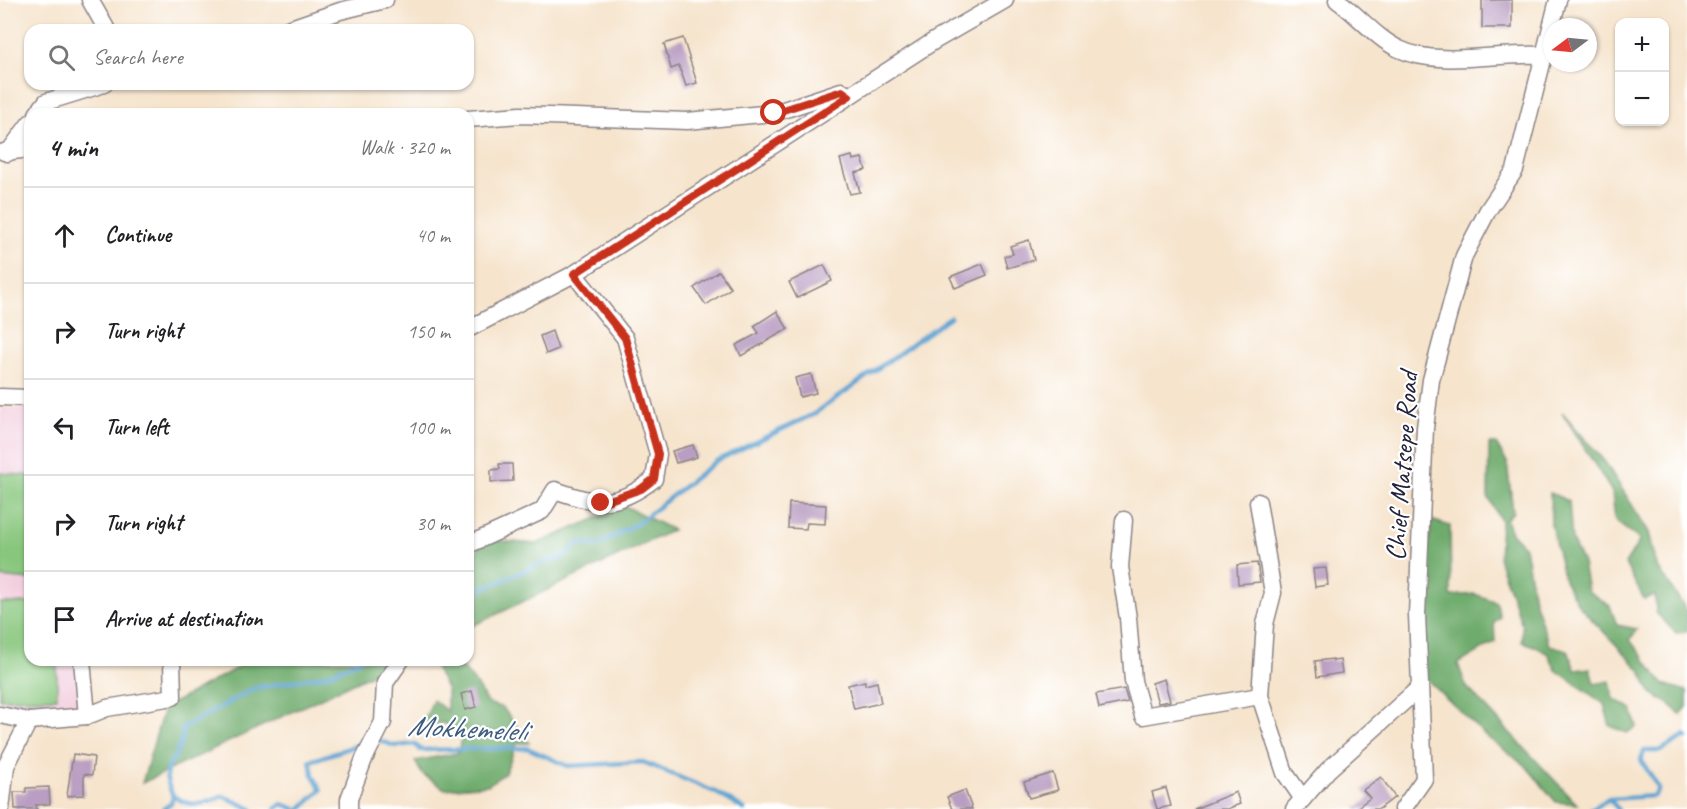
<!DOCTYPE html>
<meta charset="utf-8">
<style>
body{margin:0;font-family:Caveat,sans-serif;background:#f2f2f2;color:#202124}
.controls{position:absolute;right:18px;top:18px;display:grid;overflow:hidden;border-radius:12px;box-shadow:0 2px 4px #0004}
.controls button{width:54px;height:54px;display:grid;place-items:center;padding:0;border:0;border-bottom:2px solid #e0e0e0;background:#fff;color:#202124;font:30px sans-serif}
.compass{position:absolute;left:1543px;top:18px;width:54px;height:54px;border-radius:50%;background:#fff;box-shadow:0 2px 4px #0004;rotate:254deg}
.stop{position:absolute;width:18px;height:18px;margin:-14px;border:4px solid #c8321e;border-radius:50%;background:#fff}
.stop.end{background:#c8321e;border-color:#fff;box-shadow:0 2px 6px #0008}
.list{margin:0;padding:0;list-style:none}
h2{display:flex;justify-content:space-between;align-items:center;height:78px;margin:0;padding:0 24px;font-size:26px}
h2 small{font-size:20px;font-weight:400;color:#757577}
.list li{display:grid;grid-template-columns:39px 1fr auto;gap:18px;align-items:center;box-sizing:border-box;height:96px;padding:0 24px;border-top:2px solid #e0e0e0}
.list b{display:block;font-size:22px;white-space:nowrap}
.list em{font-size:20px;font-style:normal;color:#757577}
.icon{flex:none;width:33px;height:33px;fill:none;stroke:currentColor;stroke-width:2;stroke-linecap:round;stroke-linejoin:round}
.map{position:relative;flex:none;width:1687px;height:809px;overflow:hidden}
.search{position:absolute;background:#fff;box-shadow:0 2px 4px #0004;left:24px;top:24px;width:450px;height:66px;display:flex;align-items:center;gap:15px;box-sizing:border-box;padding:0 21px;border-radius:18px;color:#757577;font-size:22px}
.panel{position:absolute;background:#fff;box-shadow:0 2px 4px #0004;left:24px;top:108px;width:450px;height:558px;border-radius:18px}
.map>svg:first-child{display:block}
.built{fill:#f3cfde}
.green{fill:#88c67d;stroke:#55745c;stroke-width:1.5}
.forest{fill:#6eab6c;stroke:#486654;stroke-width:1.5}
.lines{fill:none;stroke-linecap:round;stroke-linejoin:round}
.stream{stroke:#5ba3d2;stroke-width:4.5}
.building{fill:#b99dc2}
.minor-casing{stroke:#8c8384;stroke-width:19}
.minor{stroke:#fff;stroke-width:16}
.route{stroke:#c8321e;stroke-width:8}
.labels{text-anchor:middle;stroke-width:4.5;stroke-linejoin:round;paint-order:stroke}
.street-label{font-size:28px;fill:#22223b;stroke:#fff}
.water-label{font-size:30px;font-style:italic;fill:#3c5c7f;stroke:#fff}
</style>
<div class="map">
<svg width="1687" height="809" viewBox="0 0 1687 809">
<rect width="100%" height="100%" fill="#fff"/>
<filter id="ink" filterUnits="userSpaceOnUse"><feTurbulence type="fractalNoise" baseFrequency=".0167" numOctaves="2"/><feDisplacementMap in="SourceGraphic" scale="12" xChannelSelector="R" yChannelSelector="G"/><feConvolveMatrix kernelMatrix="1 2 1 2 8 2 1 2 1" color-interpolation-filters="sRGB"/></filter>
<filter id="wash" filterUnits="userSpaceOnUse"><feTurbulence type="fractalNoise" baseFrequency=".008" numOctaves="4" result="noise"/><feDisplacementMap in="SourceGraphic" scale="24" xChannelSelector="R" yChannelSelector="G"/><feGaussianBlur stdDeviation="1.35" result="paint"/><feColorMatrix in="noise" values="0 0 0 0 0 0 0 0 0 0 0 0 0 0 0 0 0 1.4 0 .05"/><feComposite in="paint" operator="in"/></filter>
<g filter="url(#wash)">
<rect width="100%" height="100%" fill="#f6e4cc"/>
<path class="built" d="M 0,408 L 30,409 L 30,660 L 76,660 L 79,712 L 0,707 Z"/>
<g class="green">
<path d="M 0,473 L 30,476 L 30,580 L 0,577 Z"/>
<path d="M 0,603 L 30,603 L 30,660 L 57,660 L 57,698 L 0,699 Z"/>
</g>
<g class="forest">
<path d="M 1562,412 L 1605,462 L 1649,532 L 1657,566 L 1687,611 L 1687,632 L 1676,633 L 1656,613 L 1655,595 L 1644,599 L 1625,564 L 1640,540 L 1615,521 L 1612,492 Z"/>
<path d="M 1489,444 L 1496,444 L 1507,462 L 1513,512 L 1506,519 L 1511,533 L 1525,547 L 1534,600 L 1549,645 L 1568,650 L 1575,670 L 1590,668 L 1594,684 L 1610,681 L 1614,699 L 1632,709 L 1637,727 L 1627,733 L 1610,726 L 1604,704 L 1556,670 L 1548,654 L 1537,647 L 1522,642 L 1522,625 L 1499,561 L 1501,521 L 1488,497 Z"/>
<path d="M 1550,493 L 1569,501 L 1572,541 L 1583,563 L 1588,591 L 1610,606 L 1617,625 L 1637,629 L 1630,640 L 1663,684 L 1687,691 L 1687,707 L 1680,715 L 1671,705 L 1651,693 L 1641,671 L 1579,606 L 1564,580 L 1551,524 Z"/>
<path d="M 625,506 L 673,530 L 468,628 L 468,569 L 483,539 L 536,544 Z"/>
<path d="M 1431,520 L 1450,526 L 1451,596 L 1475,594 L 1496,602 L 1500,617 L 1494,622 L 1495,642 L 1458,664 L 1466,686 L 1577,804 L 1556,802 L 1525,765 L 1488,738 L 1422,675 L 1423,604 Z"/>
<path d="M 251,660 L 401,660 L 142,783 L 164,708 Z"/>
<path d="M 441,660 C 464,660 478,686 487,703 L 503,708 L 529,743 L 517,743 L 505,773 L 488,785 L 445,789 L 422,774 L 415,761 L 458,753 L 462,734 L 443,723 L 422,726 L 433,700 L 447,711 L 447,690 L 434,666 Z"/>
</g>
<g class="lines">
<g class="stream">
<path d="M 468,595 L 547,561 L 564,557 L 579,543 L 598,545 L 638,523 L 716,461 L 814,414 L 950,317"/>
<path d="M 378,740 L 395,746 L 415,744 L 420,750 L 527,748 L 568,766 L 643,762 L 715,792 L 744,809"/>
<path d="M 173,796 C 159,766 170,771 179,747 C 182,742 182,734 183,728 L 255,688 L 326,675 L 360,660"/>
<path d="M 1609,799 L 1618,809"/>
<path d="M 163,809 L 171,803 L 173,796 C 193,809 202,804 223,796 L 252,809"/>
<path d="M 275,809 L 282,804 L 296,809"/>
<path d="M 300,809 L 321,790 L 313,775 L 310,761 L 367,742"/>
<path d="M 1591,809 L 1609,799 L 1654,796 L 1659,789 L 1641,760 L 1644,751 L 1660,751 L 1685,736 L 1687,738"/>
</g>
</g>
<g id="blocks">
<g class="building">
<rect x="1482" y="0" width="30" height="28"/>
<path d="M 683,38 L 697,83 L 686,86 L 679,66 L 671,69 L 664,44 Z"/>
<path d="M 852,156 L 853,160 L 862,158 L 866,170 L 855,173 L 860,192 L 850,194 L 840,159 Z"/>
<path d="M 1029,240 L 1034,260 L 1007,268 L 1004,256 L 1013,254 L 1010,246 Z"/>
<path d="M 982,264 L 987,275 L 955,288 L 950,277 Z"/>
<path d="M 824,265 L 832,281 L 797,298 L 789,282 Z"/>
<path d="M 719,271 L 731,288 L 706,305 L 694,288 Z"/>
<path d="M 777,311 L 788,329 L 741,356 L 736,345 L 759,333 L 754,326 Z"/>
<path d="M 552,331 L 558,349 L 546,354 L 540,336 Z"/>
<path d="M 811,374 L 816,393 L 800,397 L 795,378 Z"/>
<path d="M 693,445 L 697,457 L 676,463 L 672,451 Z"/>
<path d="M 499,464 L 512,464 L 513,481 L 491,482 L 491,470 L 500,469 Z"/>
<path d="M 789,503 L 826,505 L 825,524 L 807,523 L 806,529 L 788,528 Z"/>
<path d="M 1257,563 L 1260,582 L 1238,584 L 1237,565 Z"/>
<path d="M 1326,568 L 1328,585 L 1315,587 L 1313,569 Z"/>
<path d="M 1333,659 L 1333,661 L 1340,660 L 1342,673 L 1317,677 L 1315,661 Z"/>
<path d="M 1164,679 L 1170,701 L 1158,703 L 1152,683 Z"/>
<path d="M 865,681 L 865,685 L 877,682 L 881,703 L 854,709 L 848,685 Z"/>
<path d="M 1124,689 L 1128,702 L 1099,708 L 1096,694 Z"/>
<path d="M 472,691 L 476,707 L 465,710 L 461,694 Z"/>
<path d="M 73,754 L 94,757 L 92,775 L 84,774 L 84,795 L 67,796 Z"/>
<path d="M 1053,773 L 1058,790 L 1029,798 L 1024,782 Z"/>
<path d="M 1381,777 L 1395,797 L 1379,809 L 1355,809 L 1370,798 L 1363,790 Z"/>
<path d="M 49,787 L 50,804 L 36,805 L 37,809 L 15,809 L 14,792 L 26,792 L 26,788 Z"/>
<path d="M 1166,788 L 1171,806 L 1157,809 L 1152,792 Z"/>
<path d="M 965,790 L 972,809 L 952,809 L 947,797 Z"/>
<path d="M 1236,792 L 1240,804 L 1227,809 L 1194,809 Z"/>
</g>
</g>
</g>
<g filter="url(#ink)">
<use href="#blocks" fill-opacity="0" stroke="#8c8384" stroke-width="1.5"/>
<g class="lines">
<defs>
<g id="minor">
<path d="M 90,0 L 107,30"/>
<path d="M 1337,0 C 1358,15 1376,38 1399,49 C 1439,68 1499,52 1542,55"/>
<path d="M 285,30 L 340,11 L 385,0"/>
<path d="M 37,114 L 46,102 L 104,84"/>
<path d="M 468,119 L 520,115 L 687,121 L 774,113 L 841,91 L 849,96"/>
<path d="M 4,152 L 30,149"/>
<path d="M 8,153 L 30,123"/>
<path d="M 468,329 L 574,274 L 934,41 L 1005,0"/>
<path d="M 0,397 L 30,398"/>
<path d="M 1258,502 L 1273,593 L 1265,624 L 1260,696 L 1285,773 L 1303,799"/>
<path d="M 1124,520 L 1120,567 L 1128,618 L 1133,681 L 1143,716 L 1260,696"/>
<path d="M 468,545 L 542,511 L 555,490 C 597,505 617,508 654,479 L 658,454 L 625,338 L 574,274"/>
<path d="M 82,660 L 87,716"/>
<path d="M 0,715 L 29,721 L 87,716 L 107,708 L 173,697 L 172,660"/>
<path d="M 1,809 L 6,766 L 29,721"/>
<path d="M 349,809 L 349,799 L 364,759 L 383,722 L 385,683 L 401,660"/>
<path d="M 1294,809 L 1328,770 L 1419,688"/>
<path d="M 1403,809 L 1424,779 L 1417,615 L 1425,428 L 1431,380 L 1464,256 L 1488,210 L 1515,170 L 1558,0"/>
</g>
</defs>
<use href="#minor" class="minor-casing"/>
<use href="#minor" class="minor"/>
</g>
</g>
<g class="lines" filter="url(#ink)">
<path class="route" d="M 601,503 L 641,489 L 654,479 L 658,454 L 625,338 L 574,274 L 849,96 L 842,91 L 774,113"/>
</g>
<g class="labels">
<g class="street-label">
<text transform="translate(1401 466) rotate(-86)" y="10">Chief Matsepe Road</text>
</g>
<g class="water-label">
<text transform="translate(467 728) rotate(3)" y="10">Mokhemeleli</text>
</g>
</g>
</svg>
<div class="controls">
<button>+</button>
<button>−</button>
</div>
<svg class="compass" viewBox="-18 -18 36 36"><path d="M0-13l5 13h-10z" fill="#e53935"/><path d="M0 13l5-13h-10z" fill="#757577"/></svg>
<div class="stop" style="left:774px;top:113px"></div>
<div class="stop end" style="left:601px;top:503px"></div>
<div class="search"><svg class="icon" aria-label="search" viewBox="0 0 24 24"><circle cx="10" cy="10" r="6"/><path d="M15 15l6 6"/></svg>Search here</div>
<section class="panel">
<h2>4 min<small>Walk · 320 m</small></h2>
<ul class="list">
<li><svg class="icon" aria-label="ahead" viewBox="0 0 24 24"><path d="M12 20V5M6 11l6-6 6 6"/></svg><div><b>Continue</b></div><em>40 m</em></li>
<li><svg class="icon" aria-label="right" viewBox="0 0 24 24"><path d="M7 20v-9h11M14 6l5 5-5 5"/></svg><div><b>Turn right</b></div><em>150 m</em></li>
<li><svg class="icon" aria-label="left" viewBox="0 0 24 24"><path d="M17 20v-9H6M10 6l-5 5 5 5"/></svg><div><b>Turn left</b></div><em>100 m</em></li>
<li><svg class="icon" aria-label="right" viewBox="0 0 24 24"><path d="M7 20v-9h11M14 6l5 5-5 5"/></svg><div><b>Turn right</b></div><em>30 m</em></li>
<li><svg class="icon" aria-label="arrive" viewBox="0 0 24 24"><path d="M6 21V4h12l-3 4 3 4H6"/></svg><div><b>Arrive at destination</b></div></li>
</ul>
</section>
</div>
